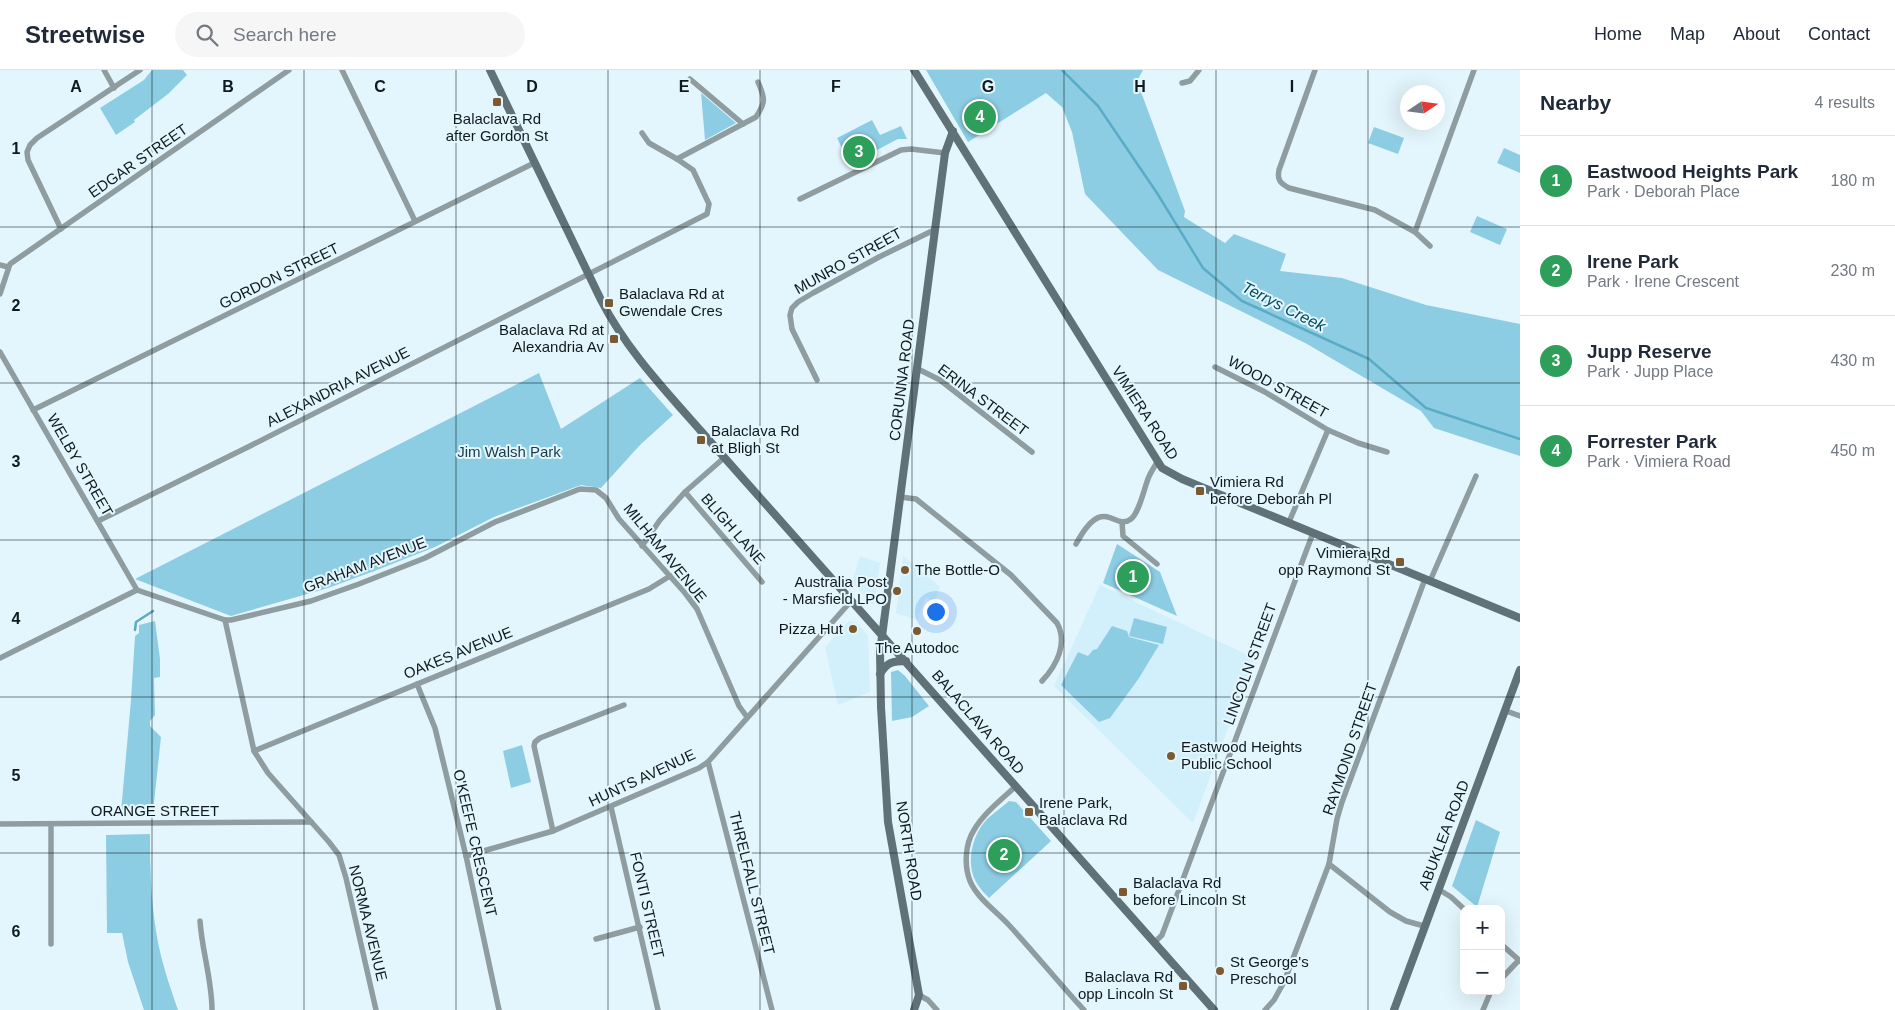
<!DOCTYPE html>
<meta charset="utf-8">
<style>
body{margin:0;font-family:Helvetica,sans-serif;background:#f6f6f7;color:#1f2937}
.controls{position:absolute;right:15px;bottom:15px;display:grid;overflow:hidden;border-radius:10px;box-shadow:0 5px 20px #0002}
.controls button{width:45px;height:45px;display:grid;place-items:center;padding:0;border:0;border-bottom:1px solid #e0e1e3;background:#fff;color:#1f2937;font:25px sans-serif}
.compass{position:absolute;left:1400px;top:15px;width:45px;height:45px;border-radius:50%;background:#fff;box-shadow:0 5px 20px #0002;rotate:77deg}
.you{position:absolute;left:935px;top:541px;width:18px;height:18px;margin:-12px;border:4px solid #fff;border-radius:50%;background:#1a73e8;box-shadow:0 0 0 8px #1a73e833}
.badge{display:grid;place-items:center;width:32px;height:32px;border-radius:50%;background:#0b8043;color:#fff;font-size:16px;font-weight:700}
.pin{position:absolute;translate:-50% -50%;border:2px solid #fff;box-shadow:0 1px 5px #0006}
.list{margin:0;padding:0;list-style:none}
h2{display:flex;justify-content:space-between;align-items:center;height:65px;margin:0;padding:0 20px;font-size:21px}
h2 small{font-size:16px;font-weight:400;color:#747a83}
.list li{display:grid;grid-template-columns:32px 1fr auto;gap:15px;align-items:center;box-sizing:border-box;height:90px;padding:0 20px;border-top:1px solid #e0e1e3}
.list b{display:block;font-size:19px;white-space:nowrap}
.list p{margin:0;font-size:16px;white-space:nowrap;color:#747a83}
.list em{font-size:16px;font-style:normal;color:#747a83}
.icon{flex:none;width:28px;height:28px;fill:none;stroke:currentColor;stroke-width:2;stroke-linecap:round;stroke-linejoin:round}
.map{position:relative;flex:none;width:1520px;height:940px;overflow:hidden}
header{display:flex;align-items:center;gap:30px;box-sizing:border-box;height:70px;padding:0 25px;background:#fff;border-bottom:1px solid #e0e1e3}
header strong{font-size:24px}
nav{display:flex;gap:28px;margin-inline-start:auto;font-size:18px}
.search{width:350px;height:45px;background:#f6f6f7;display:flex;align-items:center;gap:12px;box-sizing:border-box;padding:0 18px;border-radius:28px;color:#747a83;font-size:19px}
main{display:flex}
aside{flex:1;background:#fff}
.map>svg:first-child{display:block}
.built{fill:#d1f0fb}
.green{fill:#8ccde3}
.lines{fill:none;stroke-linecap:round;stroke-linejoin:round}
.stream{stroke:#5aacc6;stroke-width:2.5}
.street{stroke:#8f9ca0;stroke-width:5.5}
.secondary{stroke:#607278;stroke-width:8}
.grid{fill:none;stroke:#0f1a1e;stroke-width:1;stroke-opacity:0.55}
.poi-dot{fill:#7b5a31;stroke:#e4f6fd;stroke-width:2}
.labels{text-anchor:middle;stroke-width:4;stroke-linejoin:round;paint-order:stroke}
.poi-label{font-size:15px;fill:#0f1a1e;stroke:#e4f6fd;text-anchor:start}
.street-label{font-size:15px;fill:#0f1a1e;stroke:#e4f6fd}
.park-label{font-size:15px;fill:#163c48;stroke:#e4f6fd}
.water-label{font-size:16px;font-style:italic;fill:#004d5f;stroke:#e4f6fd}
.grid-label{font-size:16px;text-anchor:middle;font-weight:bold;fill:#0f1a1e;stroke:#e4f6fd;stroke-width:4;stroke-linejoin:round;paint-order:stroke}
</style>
<header>
<strong>Streetwise</strong>
<div class="search"><svg class="icon" aria-label="search" viewBox="0 0 24 24"><circle cx="10" cy="10" r="6"/><path d="M15 15l6 6"/></svg>Search here</div>
<nav><a>Home</a><a>Map</a><a>About</a><a>Contact</a></nav>
</header>
<main>
<div class="map">
<svg width="1520" height="940" viewBox="0 0 1520 940">
<rect width="100%" height="100%" fill="#e4f6fd"/>
<g class="built">
<path d="M 860,486 L 880,493 L 874,536 L 852,512 Z"/>
<path d="M 903,486 L 940,517 L 934,533 L 926,527 L 917,550 L 896,543 Z"/>
<path d="M 1100,515 L 1254,588 L 1193,753 L 1054,616 Z"/>
<path d="M 849,551 L 856,553 L 868,565 L 870,622 L 838,635 L 825,577 Z"/>
</g>
<g class="green">
<path d="M 152,0 L 183,0 L 187,5 L 168,24 L 134,50 L 135,52 L 116,65 L 100,38 L 144,10 Z"/>
<path d="M 926,0 L 1143,0 L 1137,11 L 1185,141 L 1184,147 L 1225,173 L 1234,164 L 1286,184 L 1280,201 L 1342,208 L 1426,235 L 1520,254 L 1520,386 L 1434,358 L 1421,341 L 1307,274 L 1158,200 L 1085,124 L 1072,62 L 1062,37 L 1046,23 L 968,72 Z"/>
<path d="M 701,23 L 736,53 L 705,70 Z"/>
<path d="M 872,50 L 880,65 L 901,56 L 907,69 L 898,69 L 850,94 L 837,68 Z"/>
<path d="M 1374,57 L 1404,68 L 1398,84 L 1368,73 Z"/>
<path d="M 1504,78 L 1520,85 L 1520,103 L 1497,93 Z"/>
<path d="M 1477,146 L 1507,159 L 1500,175 L 1470,162 Z"/>
<path d="M 539,303 L 561,359 L 640,308 L 673,345 L 640,375 L 601,418 L 581,415 L 494,447 L 435,477 L 377,500 L 328,518 L 231,546 L 135,509 Z"/>
<path d="M 1117,474 L 1160,502 L 1177,546 L 1103,513 Z"/>
<path d="M 1134,548 L 1167,557 L 1163,574 L 1129,566 Z"/>
<path d="M 155,551 L 160,589 L 160,607 L 154,608 L 155,645 L 150,651 L 150,656 L 161,667 L 153,742 L 121,742 L 131,630 L 135,566 L 139,563 L 139,555 Z"/>
<path d="M 1112,556 L 1127,561 L 1129,567 L 1159,575 L 1139,608 L 1110,648 L 1099,652 L 1061,615 L 1078,582 L 1088,586 L 1093,580 L 1097,579 Z"/>
<path d="M 898,600 L 905,606 L 929,636 L 912,647 L 892,651 L 891,602 Z"/>
<path d="M 522,675 L 531,712 L 511,718 L 503,681 Z"/>
<path d="M 1009,731 L 1016,732 L 1051,771 L 989,828 C 982,821 976,814 973,805 C 967,786 974,763 987,749 C 994,743 1002,737 1009,731 Z"/>
<path d="M 1476,750 L 1500,762 L 1477,837 L 1452,816 Z"/>
<path d="M 150,764 C 150,797 151,829 156,861 C 160,888 169,914 178,940 L 144,940 L 128,892 L 122,863 L 107,863 L 106,765 Z"/>
</g>
<g class="lines">
<g class="stream">
<path d="M 1062,0 L 1098,36 L 1157,123 L 1203,198 L 1242,231 L 1369,289 L 1426,338 L 1520,369"/>
<path d="M 135,560 L 136,552 L 153,541"/>
</g>
<g class="street">
<path d="M 104,0 L 114,18"/>
<path d="M 342,0 L 415,151"/>
<path d="M 1315,0 L 1279,100 C 1277,110 1280,113 1289,118 L 1375,140 L 1415,162 L 1430,176"/>
<path d="M 690,9 L 743,54"/>
<path d="M 1182,13 L 1190,11 L 1199,0"/>
<path d="M 677,89 L 756,47 C 766,32 765,28 758,12"/>
<path d="M 800,129 L 901,80 L 911,79 L 945,83"/>
<path d="M 61,159 L 28,90 L 27,82 L 30,75 L 37,68 L 140,0"/>
<path d="M 1415,162 L 1474,0"/>
<path d="M 0,195 L 8,197"/>
<path d="M 0,224 L 10,194 L 289,0"/>
<path d="M 0,282 L 137,520"/>
<path d="M 1215,297 L 1265,322 L 1328,360 L 1358,373 L 1387,382"/>
<path d="M 918,299 L 940,310 L 1032,382"/>
<path d="M 817,310 L 792,259 L 790,245 L 792,238 L 798,232 L 813,223 L 879,187 L 934,160"/>
<path d="M 33,340 L 534,93"/>
<path d="M 685,422 L 762,512"/>
<path d="M 900,427 L 916,429 L 1011,505 L 1057,553 C 1068,573 1057,595 1042,611"/>
<path d="M 98,451 L 250,376 L 707,144 L 709,134 L 693,100 L 677,89 L 649,73 L 642,63"/>
<path d="M 1122,452 L 1123,466 L 1157,494"/>
<path d="M 1289,452 L 1328,360"/>
<path d="M 1076,474 C 1104,422 1114,462 1131,449 C 1139,443 1144,419 1148,409 C 1150,403 1154,398 1157,392"/>
<path d="M 642,476 L 660,450 L 685,422 L 725,387"/>
<path d="M 1430,511 L 1476,406"/>
<path d="M 137,520 L 225,550 L 231,550 L 311,531 L 359,514 L 425,488 L 495,452 L 580,419 L 596,420 L 606,428 L 619,449 L 685,523 L 697,539 L 739,636 L 747,647"/>
<path d="M 225,550 L 254,681 L 268,703 L 329,772 L 339,785 L 346,808 L 376,940"/>
<path d="M 0,588 L 137,520"/>
<path d="M 417,614 L 435,658 L 466,786 L 499,940"/>
<path d="M 1506,641 L 1520,646"/>
<path d="M 254,681 L 649,519 L 670,506"/>
<path d="M 708,692 L 772,940"/>
<path d="M 1016,716 C 1002,729 984,743 974,760 C 965,774 964,796 970,811 C 977,828 996,841 1008,854 C 1034,882 1058,912 1084,940"/>
<path d="M 611,737 L 658,940"/>
<path d="M 0,754 L 311,752"/>
<path d="M 51,754 L 51,874"/>
<path d="M 553,761 L 534,676 L 535,672 L 540,668 L 624,635"/>
<path d="M 466,786 L 553,761 L 699,698 L 708,692 L 852,530"/>
<path d="M 1329,794 L 1390,842 L 1406,851 L 1424,856"/>
<path d="M 1438,819 L 1451,827 L 1464,839"/>
<path d="M 200,851 C 202,881 212,910 212,940"/>
<path d="M 596,869 L 640,857"/>
<path d="M 1155,872 L 1162,865 L 1313,463"/>
<path d="M 1501,874 L 1520,891"/>
<path d="M 1501,909 L 1519,890"/>
<path d="M 919,925 L 928,930 L 937,940"/>
<path d="M 1265,940 L 1274,930 L 1284,912 L 1329,794 L 1337,749 L 1342,732 L 1425,509"/>
<path d="M 1483,940 L 1491,921"/>
</g>
<g class="secondary">
<path d="M 490,0 L 601,230 C 626,279 664,319 700,360 L 1214,940"/>
<path d="M 914,0 L 1162,398 L 1182,409 L 1520,548"/>
<path d="M 880,604 C 887,592 893,591 906,591"/>
<path d="M 914,940 L 919,925 L 888,752 L 881,637 L 880,582 L 945,83 L 953,61"/>
<path d="M 1394,940 L 1520,600"/>
</g>
</g>
<path class="grid" d="M 152,0 L 152,940M 304,0 L 304,940M 456,0 L 456,940M 608,0 L 608,940M 760,0 L 760,940M 912,0 L 912,940M 1064,0 L 1064,940M 1216,0 L 1216,940M 1368,0 L 1368,940M 0,157 L 1520,157M 0,313 L 1520,313M 0,470 L 1520,470M 0,627 L 1520,627M 0,783 L 1520,783"/>
<g class="poi-dot">
<rect x="492" y="27" width="10" height="10" rx="2.5"/>
<rect x="604" y="228" width="10" height="10" rx="2.5"/>
<rect x="609" y="264" width="10" height="10" rx="2.5"/>
<rect x="696" y="365" width="10" height="10" rx="2.5"/>
<rect x="1195" y="416" width="10" height="10" rx="2.5"/>
<rect x="1395" y="487" width="10" height="10" rx="2.5"/>
<circle cx="905" cy="500" r="5"/>
<circle cx="897" cy="521" r="5"/>
<circle cx="853" cy="559" r="5"/>
<circle cx="917" cy="561" r="5"/>
<circle cx="1171" cy="686" r="5"/>
<rect x="1024" y="737" width="10" height="10" rx="2.5"/>
<rect x="1118" y="817" width="10" height="10" rx="2.5"/>
<circle cx="1220" cy="901" r="5"/>
<rect x="1178" y="911" width="10" height="10" rx="2.5"/>
</g>
<g class="labels">
<g class="poi-label">
<text x="497" y="54" text-anchor="middle">Balaclava Rd<tspan x="497" dy="17">after Gordon St</tspan></text>
<text x="619" y="229">Balaclava Rd at<tspan x="619" dy="17">Gwendale Cres</tspan></text>
<text x="604" y="265" text-anchor="end">Balaclava Rd at<tspan x="604" dy="17">Alexandria Av</tspan></text>
<text x="711" y="366">Balaclava Rd<tspan x="711" dy="17">at Bligh St</tspan></text>
<text x="1210" y="417">Vimiera Rd<tspan x="1210" dy="17">before Deborah Pl</tspan></text>
<text x="1390" y="488" text-anchor="end">Vimiera Rd<tspan x="1390" dy="17">opp Raymond St</tspan></text>
<text x="915" y="505">The Bottle-O</text>
<text x="887" y="517" text-anchor="end">Australia Post<tspan x="887" dy="17">- Marsfield LPO</tspan></text>
<text x="843" y="564" text-anchor="end">Pizza Hut</text>
<text x="917" y="583" text-anchor="middle">The Autodoc</text>
<text x="1181" y="682">Eastwood Heights<tspan x="1181" dy="17">Public School</tspan></text>
<text x="1039" y="738">Irene Park,<tspan x="1039" dy="17">Balaclava Rd</tspan></text>
<text x="1133" y="818">Balaclava Rd<tspan x="1133" dy="17">before Lincoln St</tspan></text>
<text x="1230" y="897">St George's<tspan x="1230" dy="17">Preschool</tspan></text>
<text x="1173" y="912" text-anchor="end">Balaclava Rd<tspan x="1173" dy="17">opp Lincoln St</tspan></text>
</g>
<g class="street-label">
<text transform="translate(138 91) rotate(-35)" y="5">EDGAR STREET</text>
<text transform="translate(848 191) rotate(-29)" y="5">MUNRO STREET</text>
<text transform="translate(279 206) rotate(-26)" y="5">GORDON STREET</text>
<text transform="translate(902 310) rotate(-83)" y="5">CORUNNA ROAD</text>
<text transform="translate(338 317) rotate(-27)" y="5">ALEXANDRIA AVENUE</text>
<text transform="translate(1278 317) rotate(29)" y="5">WOOD STREET</text>
<text transform="translate(983 330) rotate(37)" y="5">ERINA STREET</text>
<text transform="translate(1145 343) rotate(57)" y="5">VIMIERA ROAD</text>
<text transform="translate(80 395) rotate(60)" y="5">WELBY STREET</text>
<text transform="translate(733 459) rotate(49)" y="5">BLIGH LANE</text>
<text transform="translate(665 483) rotate(51)" y="5">MILHAM AVENUE</text>
<text transform="translate(365 495) rotate(-21)" y="5">GRAHAM AVENUE</text>
<text transform="translate(458 583) rotate(-22)" y="5">OAKES AVENUE</text>
<text transform="translate(1250 594) rotate(-70)" y="5">LINCOLN STREET</text>
<text transform="translate(978 652) rotate(49)" y="5">BALACLAVA ROAD</text>
<text transform="translate(1350 679) rotate(-71)" y="5">RAYMOND STREET</text>
<text transform="translate(642 708) rotate(-25)" y="5">HUNTS AVENUE</text>
<text x="155" y="746">ORANGE STREET</text>
<text transform="translate(1444 765) rotate(-69)" y="5">ABUKLEA ROAD</text>
<text transform="translate(475 773) rotate(77)" y="5">O'KEEFE CRESCENT</text>
<text transform="translate(909 781) rotate(81)" y="5">NORTH ROAD</text>
<text transform="translate(752 813) rotate(76)" y="5">THRELFALL STREET</text>
<text transform="translate(647 835) rotate(77)" y="5">FONTI STREET</text>
<text transform="translate(368 853) rotate(76)" y="5">NORMA AVENUE</text>
</g>
<g class="park-label">
<text x="509" y="387">Jim Walsh Park</text>
</g>
<g class="water-label">
<text transform="translate(1284 236) rotate(27)" y="6">Terrys Creek</text>
</g>
</g>
<g class="grid-label">
<text x="76" y="22">A</text>
<text x="228" y="22">B</text>
<text x="380" y="22">C</text>
<text x="532" y="22">D</text>
<text x="684" y="22">E</text>
<text x="836" y="22">F</text>
<text x="988" y="22">G</text>
<text x="1140" y="22">H</text>
<text x="1292" y="22">I</text>
<text x="16" y="84">1</text>
<text x="16" y="241">2</text>
<text x="16" y="397">3</text>
<text x="16" y="554">4</text>
<text x="16" y="711">5</text>
<text x="16" y="867">6</text>
</g>
</svg>
<div class="controls">
<button>+</button>
<button>−</button>
</div>
<svg class="compass" viewBox="-18 -18 36 36"><path d="M0-13l5 13h-10z" fill="#e53935"/><path d="M0 13l5-13h-10z" fill="#747a83"/></svg>
<div class="you"></div>
<div class="pin badge" style="left:1133px;top:507px;background:#2e9e5b">1</div>
<div class="pin badge" style="left:1004px;top:785px;background:#2e9e5b">2</div>
<div class="pin badge" style="left:859px;top:82px;background:#2e9e5b">3</div>
<div class="pin badge" style="left:980px;top:47px;background:#2e9e5b">4</div>
</div>
<aside>
<h2>Nearby<small>4 results</small></h2>
<ul class="list">
<li><span class="badge" style="background:#2e9e5b">1</span><div><b>Eastwood Heights Park</b><p>Park · Deborah Place</p></div><em>180 m</em></li>
<li><span class="badge" style="background:#2e9e5b">2</span><div><b>Irene Park</b><p>Park · Irene Crescent</p></div><em>230 m</em></li>
<li><span class="badge" style="background:#2e9e5b">3</span><div><b>Jupp Reserve</b><p>Park · Jupp Place</p></div><em>430 m</em></li>
<li><span class="badge" style="background:#2e9e5b">4</span><div><b>Forrester Park</b><p>Park · Vimiera Road</p></div><em>450 m</em></li>
</ul>
</aside>
</main>
